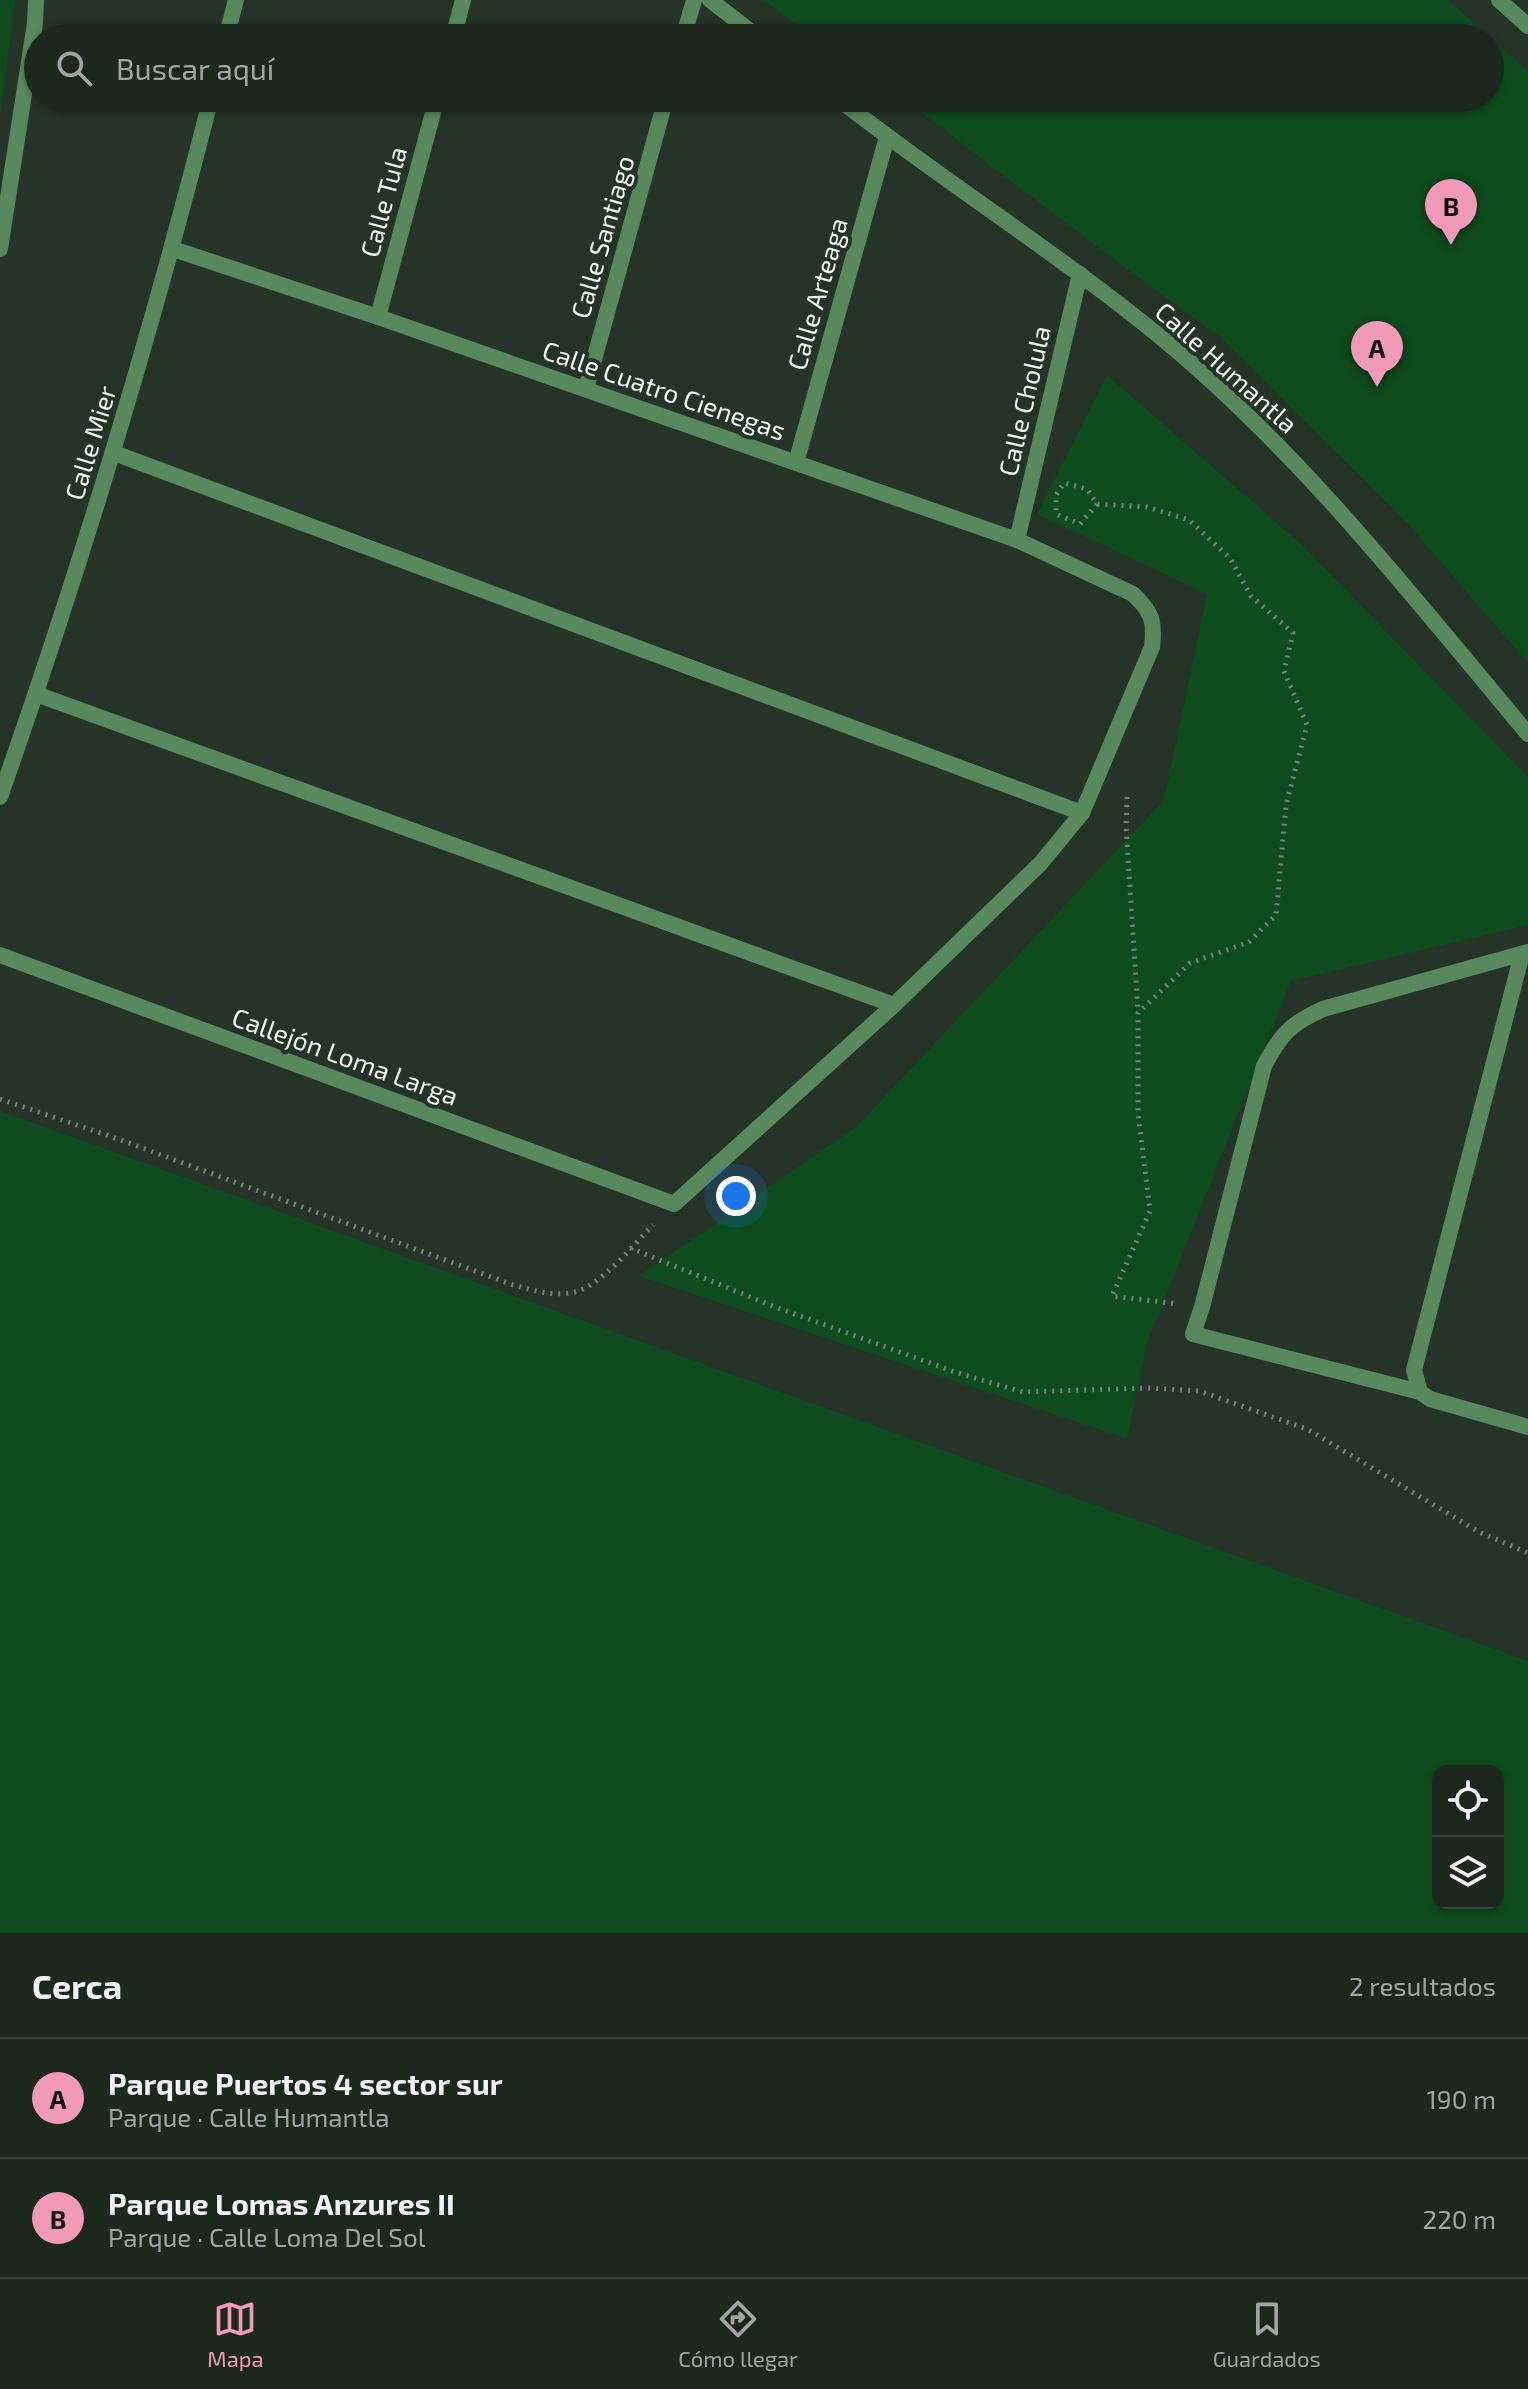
<!DOCTYPE html>
<html lang="es">
<meta charset="utf-8">
<style>
body{margin:0;font-family:"Exo 2",sans-serif;background:#252f26;color:#f1f3f6}
.controls{position:absolute;right:24px;bottom:24px;display:grid;overflow:hidden;border-radius:16px;box-shadow:0 2px 6px #0004}
.controls button{width:72px;height:72px;display:grid;place-items:center;padding:0;border:0;border-bottom:2px solid #3a443b;background:#1c271d;color:#f1f3f6;font:40px sans-serif}
.you{position:absolute;left:736px;top:1196px;width:28px;height:28px;margin:-20px;border:6px solid #fff;border-radius:50%;background:#1a73e8;box-shadow:0 0 0 12px #1a73e833}
.badge{display:grid;place-items:center;width:52px;height:52px;border-radius:50%;background:#f09ab7;color:#111;font-size:26px;font-weight:700}
.pin{position:absolute;translate:-50% -66px;filter:drop-shadow(0 2px 4px #0008)}
.pin::after{content:'';position:absolute;top:42px;width:28px;height:24px;background:inherit;clip-path:polygon(0 0,100% 0,50% 100%)}
.list{margin:0;padding:0;list-style:none}
h2{display:flex;justify-content:space-between;align-items:center;height:104px;margin:0;padding:0 32px;font-size:34px}
h2 small{font-size:26px;font-weight:400;color:#a0a5a4}
.list li{display:grid;grid-template-columns:52px 1fr auto;gap:24px;align-items:center;box-sizing:border-box;height:120px;padding:0 32px;border-top:2px solid #3a443b}
.list b{display:block;font-size:30px;white-space:nowrap}
.list p{margin:0;font-size:26px;white-space:nowrap;color:#a0a5a4}
.list em{font-size:26px;font-style:normal;color:#a0a5a4}
.icon{flex:none;width:44px;height:44px;fill:none;stroke:currentColor;stroke-width:2;stroke-linecap:round;stroke-linejoin:round}
.map{position:relative;flex:none;width:1528px;height:1933px;overflow:hidden}
.search{position:absolute;background:#1c271d;box-shadow:0 2px 6px #0004;left:24px;right:24px;top:24px;height:88px;display:flex;align-items:center;gap:20px;box-sizing:border-box;padding:0 28px;border-radius:44px;color:#a0a5a4;font-size:30px}
.sheet{height:344px;background:#1c271d}
nav{display:flex;justify-content:space-around;align-items:center;box-sizing:border-box;height:112px;border-top:2px solid #3a443b;background:#1c271d;font-size:22px;color:#a0a5a4}
nav a{display:grid;justify-items:center;gap:4px}
nav .on{color:#f09ab7}
.map>svg:first-child{display:block}
.green{fill:#0e4b1e;fill-rule:evenodd}
.lines{fill:none;stroke-linecap:round;stroke-linejoin:round}
.path{stroke:#768378;stroke-width:5;stroke-dasharray:2 6;stroke-linecap:butt}
.pedestrian{stroke:#57885e;stroke-width:16}
.minor{stroke:#57885e;stroke-width:16}
.tertiary{stroke:#57885e;stroke-width:16}
.labels{text-anchor:middle;stroke-width:8;stroke-linejoin:round;paint-order:stroke}
.street-label{font-size:26px;fill:#eef8ef;stroke:#253427}
</style>
<div class="map">
<svg width="1528" height="1933" viewBox="0 0 1528 1933">
<rect width="100%" height="100%" fill="#253427"/>
<g class="green">
<path d="M 0,0 L 15,0 L 0,116 Z"/>
<path d="M 763,0 L 1448,0 L 1528,71 L 1528,663 L 1406,522 L 1220,337 L 1112,258 L 902,98 L 1490,98 L 1490,38 L 816,38 Z"/>
<path d="M 1107,375 L 1301,544 L 1528,777 L 1528,925 L 1291,981 L 1147,1343 L 1127,1439 L 639,1276 L 856,1127 L 1164,800 L 1207,594 L 1037,514 Z"/>
<path d="M 0,1111 L 1528,1661 L 1528,1933 L 0,1933 ZM 1438,1771 L 1498,1771 L 1498,1903 L 1438,1903 Z"/>
</g>
<g class="lines">
<g class="path">
<path d="M 1097,504 L 1080,524 L 1056,514 L 1056,495 L 1064,483 L 1087,489 L 1097,504 L 1147,507 L 1189,520 L 1230,558 L 1251,596 L 1293,633 L 1284,671 L 1307,725 L 1286,805 L 1276,915 L 1249,942 L 1190,963 L 1138,1013 L 1138,1113 L 1150,1211 L 1112,1296 L 1178,1304"/>
<path d="M 1127,797 L 1126,827 L 1138,1011"/>
<path d="M 0,1099 L 118,1139 L 513,1285 C 532,1290 550,1296 570,1293 C 598,1290 634,1244 653,1225"/>
<path d="M 630,1248 L 775,1307 L 958,1373 L 1023,1392 L 1148,1388 L 1199,1391 L 1307,1429 L 1479,1532 L 1528,1553"/>
</g>
<path class="pedestrian" d="M 1193,1334 L 1420,1392"/>
<g class="minor">
<path d="M 1499,0 L 1528,26"/>
<path d="M 226,38 L 236,0"/>
<path d="M 453,38 L 463,0"/>
<path d="M 683,38 L 694,0"/>
<path d="M 0,249 L 35,23 L 36,0"/>
<path d="M 378,317 L 437,98"/>
<path d="M 586,389 L 666,98"/>
<path d="M 114,453 L 1082,813"/>
<path d="M 796,463 L 887,137"/>
<path d="M 1017,540 L 1080,274"/>
<path d="M 36,694 L 894,1005"/>
<path d="M 0,797 C 81,567 151,334 211,98"/>
<path d="M 1522,954 L 1414,1370 L 1420,1392 L 1430,1399 L 1528,1427"/>
<path d="M 0,955 L 674,1204 L 894,1005 L 1040,864 L 1082,813 L 1152,647 C 1155,621 1152,612 1133,594 L 1017,540 L 378,317 L 173,249"/>
<path d="M 1193,1334 L 1202,1307 L 1264,1066 C 1281,1034 1290,1024 1323,1009 L 1528,952"/>
</g>
<g class="tertiary">
<path d="M 710,0 L 759,38"/>
<path d="M 837,98 C 943,181 1058,253 1163,339 C 1302,454 1413,597 1528,734"/>
</g>
</g>
<g class="labels">
<g class="street-label">
<text transform="translate(384 202) rotate(-75)" y="9">Calle Tula</text>
<text transform="translate(603 237) rotate(-74)" y="9">Calle Santiago</text>
<text transform="translate(818 294) rotate(-74)" y="9">Calle Arteaga</text>
<text transform="translate(1226 368) rotate(42)" y="9">Calle Humantla</text>
<text transform="translate(664 391) rotate(19)" y="9">Calle Cuatro Cienegas</text>
<text transform="translate(1025 401) rotate(-77)" y="9">Calle Cholula</text>
<text transform="translate(91 443) rotate(-73)" y="9">Calle Mier</text>
<text transform="translate(345 1057) rotate(20)" y="9">Callejón Loma Larga</text>
</g>
</g>
</svg>
<div class="controls">
<button><svg class="icon" aria-label="locate" viewBox="0 0 24 24"><circle cx="12" cy="12" r="6"/><path d="M12 2v4M12 18v4M2 12h4M18 12h4"/></svg></button>
<button><svg class="icon" aria-label="layers" viewBox="0 0 24 24"><path d="M12 4l9 5-9 5-9-5zM3 14l9 5 9-5"/></svg></button>
</div>
<div class="you"></div>
<div class="pin badge" style="left:1377px;top:387px">A</div>
<div class="pin badge" style="left:1451px;top:245px">B</div>
<div class="search"><svg class="icon" aria-label="search" viewBox="0 0 24 24"><circle cx="10" cy="10" r="6"/><path d="M15 15l6 6"/></svg>Buscar aquí</div>
</div>
<section class="sheet">
<h2>Cerca<small>2 resultados</small></h2>
<ul class="list">
<li><span class="badge">A</span><div><b>Parque Puertos 4 sector sur</b><p>Parque · Calle Humantla</p></div><em>190 m</em></li>
<li><span class="badge">B</span><div><b>Parque Lomas Anzures II</b><p>Parque · Calle Loma Del Sol</p></div><em>220 m</em></li>
</ul>
</section>
<nav>
<a class="on"><svg class="icon" aria-label="map" viewBox="0 0 24 24"><path d="M3 6l6-2 6 2 6-2v14l-6 2-6-2-6 2zM9 4v14M15 6v14"/></svg>Mapa</a>
<a><svg class="icon" aria-label="directions" viewBox="0 0 24 24"><path d="M12 3l9 9-9 9-9-9zM9 14v-3h6M13 9l2 2-2 2"/></svg>Cómo llegar</a>
<a><svg class="icon" aria-label="saved" viewBox="0 0 24 24"><path d="M7 4h10v16l-5-4-5 4z"/></svg>Guardados</a>
</nav>
